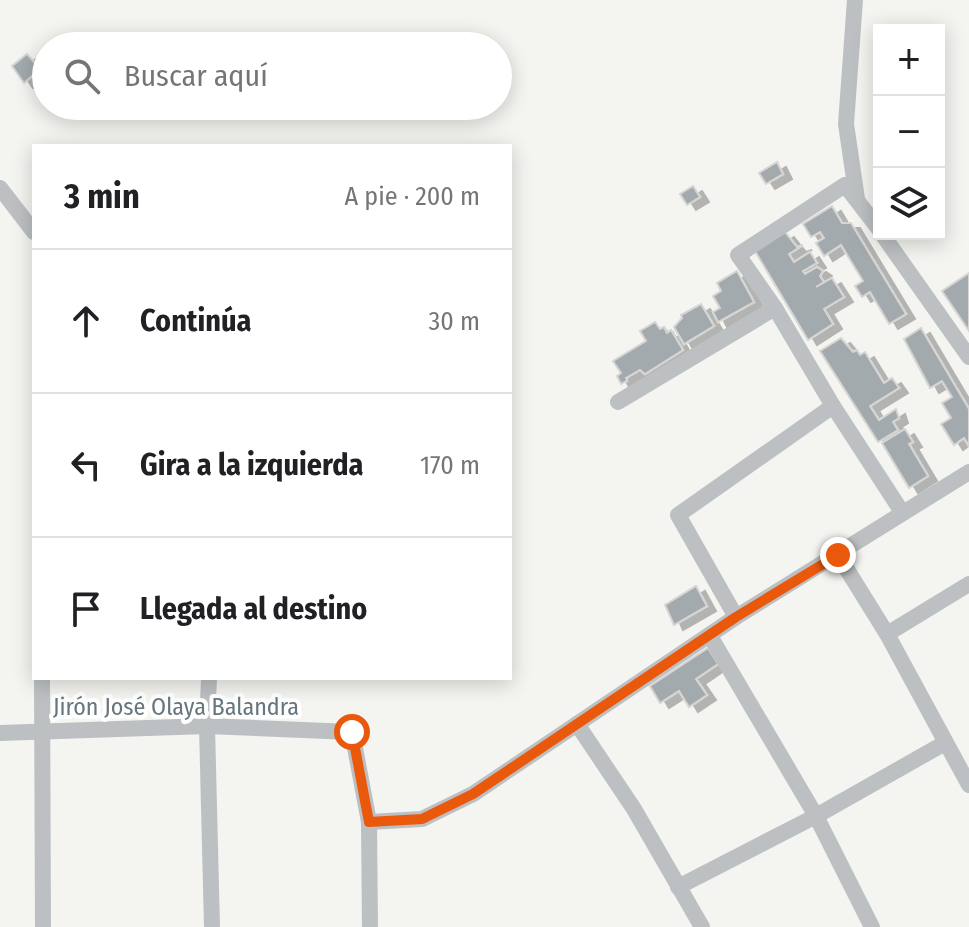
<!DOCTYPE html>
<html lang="es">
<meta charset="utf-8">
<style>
body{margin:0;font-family:"Fira Sans Condensed",sans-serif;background:#f2f2f2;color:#202124}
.controls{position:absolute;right:24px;top:24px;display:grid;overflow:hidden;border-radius:0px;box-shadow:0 4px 20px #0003}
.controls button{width:72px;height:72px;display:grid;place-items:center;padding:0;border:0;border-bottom:2px solid #e0e0e0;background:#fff;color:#202124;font:40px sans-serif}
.stop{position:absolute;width:24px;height:24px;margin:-18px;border:6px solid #ea580c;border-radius:50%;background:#fff}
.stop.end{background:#ea580c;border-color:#fff;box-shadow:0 2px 8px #0008}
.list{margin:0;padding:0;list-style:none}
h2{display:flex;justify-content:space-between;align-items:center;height:104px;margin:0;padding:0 32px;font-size:34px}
h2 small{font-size:26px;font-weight:400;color:#757577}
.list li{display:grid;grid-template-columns:52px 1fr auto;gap:24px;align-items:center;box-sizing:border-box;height:144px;padding:0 32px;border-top:2px solid #e0e0e0}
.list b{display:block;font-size:30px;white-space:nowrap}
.list em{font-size:26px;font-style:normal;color:#757577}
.icon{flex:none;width:44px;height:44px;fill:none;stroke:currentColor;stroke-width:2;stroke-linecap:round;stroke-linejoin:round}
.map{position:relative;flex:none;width:969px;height:927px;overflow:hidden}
.search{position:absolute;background:#fff;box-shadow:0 4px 20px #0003;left:32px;top:32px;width:480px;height:88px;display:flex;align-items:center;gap:20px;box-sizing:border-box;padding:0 28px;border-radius:44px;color:#757577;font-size:30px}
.panel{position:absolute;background:#fff;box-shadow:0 4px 20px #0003;left:32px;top:144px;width:480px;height:536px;border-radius:0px}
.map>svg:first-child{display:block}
.building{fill:#a2aaad;stroke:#d6d5d4;stroke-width:2;filter:url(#shadow)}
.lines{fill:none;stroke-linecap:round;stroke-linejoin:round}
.street{stroke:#bcc0c2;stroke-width:16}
.route{stroke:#ea580c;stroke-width:10}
.labels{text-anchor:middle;stroke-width:8;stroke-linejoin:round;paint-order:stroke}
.street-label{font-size:24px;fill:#67777e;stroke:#fff}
</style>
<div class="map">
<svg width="969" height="927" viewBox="0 0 969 927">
<defs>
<filter id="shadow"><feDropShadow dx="9" dy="5" stdDeviation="0" flood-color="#0004"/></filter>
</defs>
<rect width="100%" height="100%" fill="#f4f4f1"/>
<g class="building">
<path d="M 27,54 L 40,69 L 24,83 L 12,66 Z"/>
<path d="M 777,162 L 783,174 L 766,184 L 759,173 Z"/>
<path d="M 693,186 L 700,197 L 687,205 L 680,194 Z"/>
<path d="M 832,206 L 842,223 L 851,223 L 906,314 L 889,324 L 870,292 L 862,297 L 855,286 L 863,281 L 841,245 L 824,256 L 816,243 L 824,238 L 820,232 L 811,237 L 803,224 Z"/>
<path d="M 785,232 L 797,247 L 803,245 L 789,254 L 794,262 L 810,252 L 817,263 L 803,271 L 805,274 L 817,267 L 823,271 L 820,276 L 824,282 L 816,287 L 832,278 L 844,297 L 824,309 L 833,324 L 808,340 L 755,251 Z"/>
<path d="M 737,271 L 754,302 L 718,322 L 713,312 L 720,308 L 713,296 L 721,291 L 717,283 Z"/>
<path d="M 969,273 L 969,331 L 942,291 Z"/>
<path d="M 701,304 L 714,326 L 684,344 L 674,327 L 682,318 L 681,315 Z"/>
<path d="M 655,322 L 660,329 L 664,327 L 667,333 L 671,330 L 683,350 L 645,374 L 640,370 L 626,378 L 627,381 L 621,384 L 617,376 L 621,373 L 613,361 L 646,341 L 640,331 Z"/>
<path d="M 921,328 L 969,409 L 969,446 L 964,438 L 954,445 L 941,424 L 951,418 L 942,403 L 952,397 L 942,381 L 930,388 L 904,339 Z"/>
<path d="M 841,338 L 853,352 L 857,350 L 860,355 L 865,352 L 884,383 L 892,378 L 899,388 L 870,406 L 879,420 L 896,409 L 899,418 L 893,422 L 898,430 L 878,442 L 820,351 Z"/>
<path d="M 905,429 L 913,442 L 909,444 L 928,476 L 909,488 L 882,443 Z"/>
<path d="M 696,586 L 707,606 L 674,625 L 665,605 Z"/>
<path d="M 708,648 L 718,664 L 696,679 L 707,695 L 689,707 L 679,691 L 660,703 L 650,686 Z"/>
</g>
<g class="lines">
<g class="street">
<path d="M 855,0 L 846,124 L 857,199"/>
<path d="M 0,188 L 34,232"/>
<path d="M 879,229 L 845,185 L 738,255 L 775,308 L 833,406 L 902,512"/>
<path d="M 882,234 L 969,357"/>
<path d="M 618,402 L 775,308"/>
<path d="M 838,555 L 887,634 L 969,785"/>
<path d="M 736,617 L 678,515 L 833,406"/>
<path d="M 887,634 L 969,584"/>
<path d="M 710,636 L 816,816 L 872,927"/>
<path d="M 42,678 L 43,927"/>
<path d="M 209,678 L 207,726 L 212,927"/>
<path d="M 577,724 L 634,809 L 702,927"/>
<path d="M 0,733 L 207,726 L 352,732 L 369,822 L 370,927"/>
<path d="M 369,822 L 422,819 L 473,794 L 736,617 L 969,472"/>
<path d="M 678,887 L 816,816 L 945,743"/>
</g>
</g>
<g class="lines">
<path class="route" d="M 352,732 L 369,822 L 422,819 L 473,794 L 736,617 L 838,555"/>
</g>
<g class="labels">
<g class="street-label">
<text x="176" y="715">Jirón José Olaya Balandra</text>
</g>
</g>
</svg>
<div class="controls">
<button>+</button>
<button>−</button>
<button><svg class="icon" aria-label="layers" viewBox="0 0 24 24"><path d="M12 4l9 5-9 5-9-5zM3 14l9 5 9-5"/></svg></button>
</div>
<div class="stop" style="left:352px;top:732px"></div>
<div class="stop end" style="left:838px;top:555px"></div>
<div class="search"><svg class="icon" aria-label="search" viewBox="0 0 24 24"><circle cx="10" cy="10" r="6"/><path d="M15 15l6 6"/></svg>Buscar aquí</div>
<section class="panel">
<h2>3 min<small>A pie · 200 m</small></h2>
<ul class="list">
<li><svg class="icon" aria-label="ahead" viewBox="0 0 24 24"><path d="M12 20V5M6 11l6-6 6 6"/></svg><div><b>Continúa</b></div><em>30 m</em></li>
<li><svg class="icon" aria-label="left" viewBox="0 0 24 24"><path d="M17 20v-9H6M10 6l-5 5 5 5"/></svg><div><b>Gira a la izquierda</b></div><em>170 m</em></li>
<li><svg class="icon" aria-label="arrive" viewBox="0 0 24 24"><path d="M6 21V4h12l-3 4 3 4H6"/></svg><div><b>Llegada al destino</b></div></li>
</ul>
</section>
</div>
